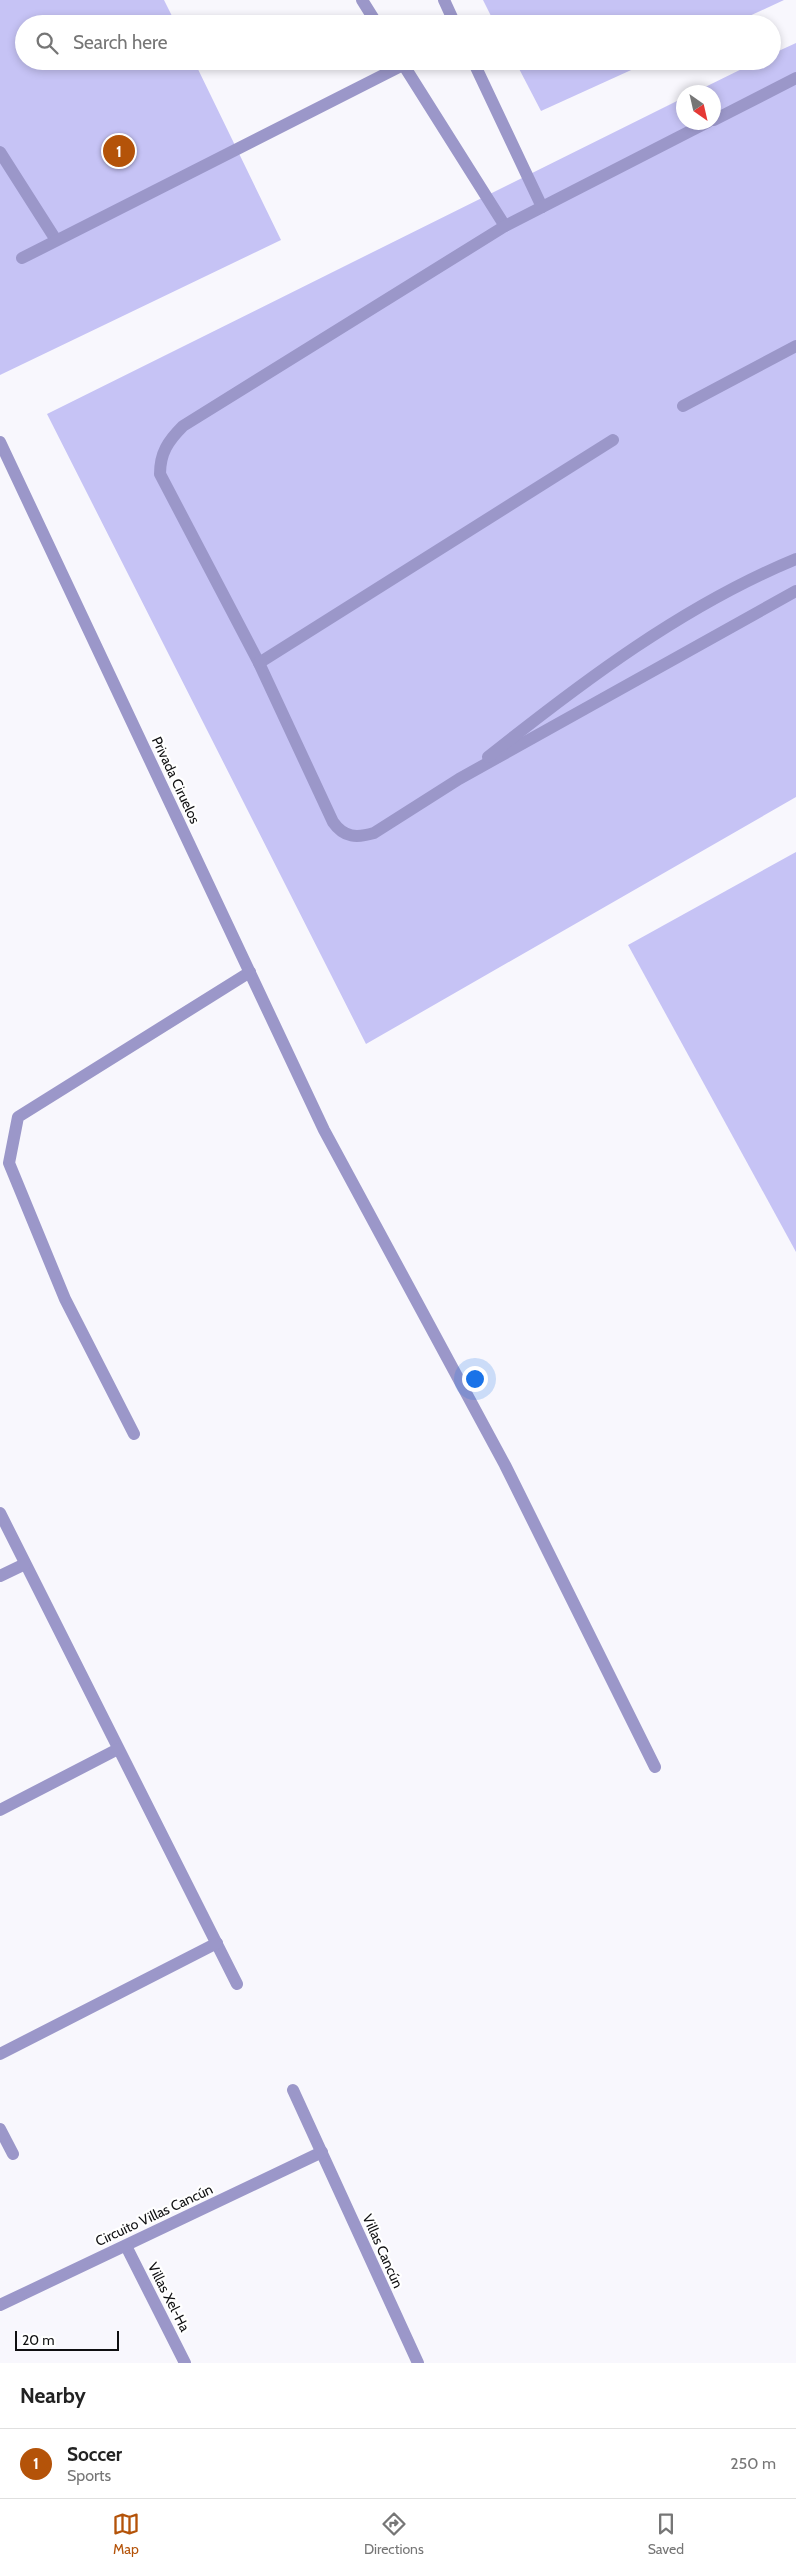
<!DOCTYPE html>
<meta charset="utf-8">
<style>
body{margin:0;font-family:Cabin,sans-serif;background:#f6f6f6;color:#222}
.compass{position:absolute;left:676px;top:85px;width:45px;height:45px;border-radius:50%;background:#fff;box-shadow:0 2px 8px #0003;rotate:146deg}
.scale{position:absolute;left:15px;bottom:12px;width:104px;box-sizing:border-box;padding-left:5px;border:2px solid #0f0f11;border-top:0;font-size:14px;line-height:18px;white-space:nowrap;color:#0f0f11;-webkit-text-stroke:4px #fff;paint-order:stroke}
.you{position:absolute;left:474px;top:1378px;width:18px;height:18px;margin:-12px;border:4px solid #fff;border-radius:50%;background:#1a73e8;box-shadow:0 0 0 8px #1a73e833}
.badge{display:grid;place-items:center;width:32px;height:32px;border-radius:50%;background:#b45309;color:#fff;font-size:16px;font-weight:700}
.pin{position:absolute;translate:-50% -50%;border:2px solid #fff;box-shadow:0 1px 5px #0006}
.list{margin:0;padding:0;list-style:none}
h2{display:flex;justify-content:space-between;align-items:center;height:65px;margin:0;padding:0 20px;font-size:21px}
h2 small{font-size:16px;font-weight:400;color:#767676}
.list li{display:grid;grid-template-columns:32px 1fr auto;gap:15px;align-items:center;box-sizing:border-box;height:70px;padding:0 20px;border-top:1px solid #e0e0e0}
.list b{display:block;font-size:19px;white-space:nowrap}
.list p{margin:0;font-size:16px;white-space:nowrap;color:#767676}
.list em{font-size:16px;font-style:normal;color:#767676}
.icon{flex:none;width:28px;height:28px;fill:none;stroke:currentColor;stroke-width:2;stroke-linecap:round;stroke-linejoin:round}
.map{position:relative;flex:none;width:796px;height:2363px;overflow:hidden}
.search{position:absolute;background:#fff;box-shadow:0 2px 8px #0003;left:15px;right:15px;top:15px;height:55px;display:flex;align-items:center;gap:12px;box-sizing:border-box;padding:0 18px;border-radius:28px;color:#767676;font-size:19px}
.sheet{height:135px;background:#fff}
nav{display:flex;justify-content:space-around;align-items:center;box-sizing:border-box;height:70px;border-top:1px solid #e0e0e0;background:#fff;font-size:14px;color:#767676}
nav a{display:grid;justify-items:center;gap:2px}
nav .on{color:#b45309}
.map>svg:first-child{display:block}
.pitch{fill:#c6c3f5}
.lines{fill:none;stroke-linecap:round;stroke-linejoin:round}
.lane{stroke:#9b97c9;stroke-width:12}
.street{stroke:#9b97c9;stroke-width:12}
.labels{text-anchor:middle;stroke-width:4.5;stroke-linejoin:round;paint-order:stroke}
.street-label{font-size:14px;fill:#0f0f11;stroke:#fff}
</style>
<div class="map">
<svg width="796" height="2363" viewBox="0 0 796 2363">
<rect width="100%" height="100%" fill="#f8f7fd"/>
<g class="pitch">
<path d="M 0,0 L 164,0 L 176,24 L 24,24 L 24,61 L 194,61 L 281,240 L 0,375 Z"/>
<path d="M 483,0 L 784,0 L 732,24 L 495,24 Z"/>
<path d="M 796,43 L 796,797 L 366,1044 L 47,414 L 683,98 L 684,122 L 714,122 L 714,92 L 695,92 L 758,61 L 772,61 L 772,54 Z"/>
<path d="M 515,61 L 651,61 L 541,111 Z"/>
<path d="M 796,852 L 796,1252 L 628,945 Z"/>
</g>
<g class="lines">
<g class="lane">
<path d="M 362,0 L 377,24"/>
<path d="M 444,0 L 455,24"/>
<path d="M 401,61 L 505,226"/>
<path d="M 473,61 L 542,207"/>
<path d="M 714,120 L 796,78"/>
<path d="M 708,122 L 505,226 L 183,426 C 168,441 160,453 160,474 L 259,663 L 333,822 C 344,838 357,838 374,833 L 459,779 L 796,591"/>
<path d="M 0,152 L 56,240"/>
<path d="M 22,258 L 403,65"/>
<path d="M 683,406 L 796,346"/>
<path d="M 0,442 L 324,1130 L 505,1465 L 655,1767"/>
<path d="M 259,663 L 613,440"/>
<path d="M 488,757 C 582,682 684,605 796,559"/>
<path d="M 134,1434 L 65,1299 L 9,1163 L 18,1117 L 250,972"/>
</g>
<g class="street">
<path d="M 0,1513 L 237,1984"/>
<path d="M 0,1576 L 25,1564"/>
<path d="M 0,1810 L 118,1749"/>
<path d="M 0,2054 L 217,1943"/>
<path d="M 293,2090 L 418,2363"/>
<path d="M 0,2129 L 13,2154"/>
<path d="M 126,2246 L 185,2363"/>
<path d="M 0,2305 L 322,2152"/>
</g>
</g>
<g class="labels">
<g class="street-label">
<text transform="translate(176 780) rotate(65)" y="5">Privada Ciruelos</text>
<text transform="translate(154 2215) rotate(-25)" y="5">Circuito Villas Cancún</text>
<text transform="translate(383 2251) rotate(66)" y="5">Villas Cancún</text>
<text transform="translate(169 2297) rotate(63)" y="5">Villas Xel-Ha</text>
</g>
</g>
</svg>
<svg class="compass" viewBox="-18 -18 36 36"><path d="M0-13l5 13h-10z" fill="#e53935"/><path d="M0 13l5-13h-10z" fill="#767676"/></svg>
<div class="scale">20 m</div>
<div class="you"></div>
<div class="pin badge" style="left:119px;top:151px">1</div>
<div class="search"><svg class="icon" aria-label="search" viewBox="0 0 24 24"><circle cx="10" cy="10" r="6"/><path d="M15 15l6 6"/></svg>Search here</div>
</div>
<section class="sheet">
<h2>Nearby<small></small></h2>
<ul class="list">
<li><span class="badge">1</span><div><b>Soccer</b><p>Sports</p></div><em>250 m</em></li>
</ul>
</section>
<nav>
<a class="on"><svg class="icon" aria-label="map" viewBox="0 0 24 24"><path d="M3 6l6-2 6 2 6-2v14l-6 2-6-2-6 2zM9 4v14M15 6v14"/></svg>Map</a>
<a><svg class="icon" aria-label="directions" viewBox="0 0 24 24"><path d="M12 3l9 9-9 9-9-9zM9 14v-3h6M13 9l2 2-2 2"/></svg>Directions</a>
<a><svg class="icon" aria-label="saved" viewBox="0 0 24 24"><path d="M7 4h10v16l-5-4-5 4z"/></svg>Saved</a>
</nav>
